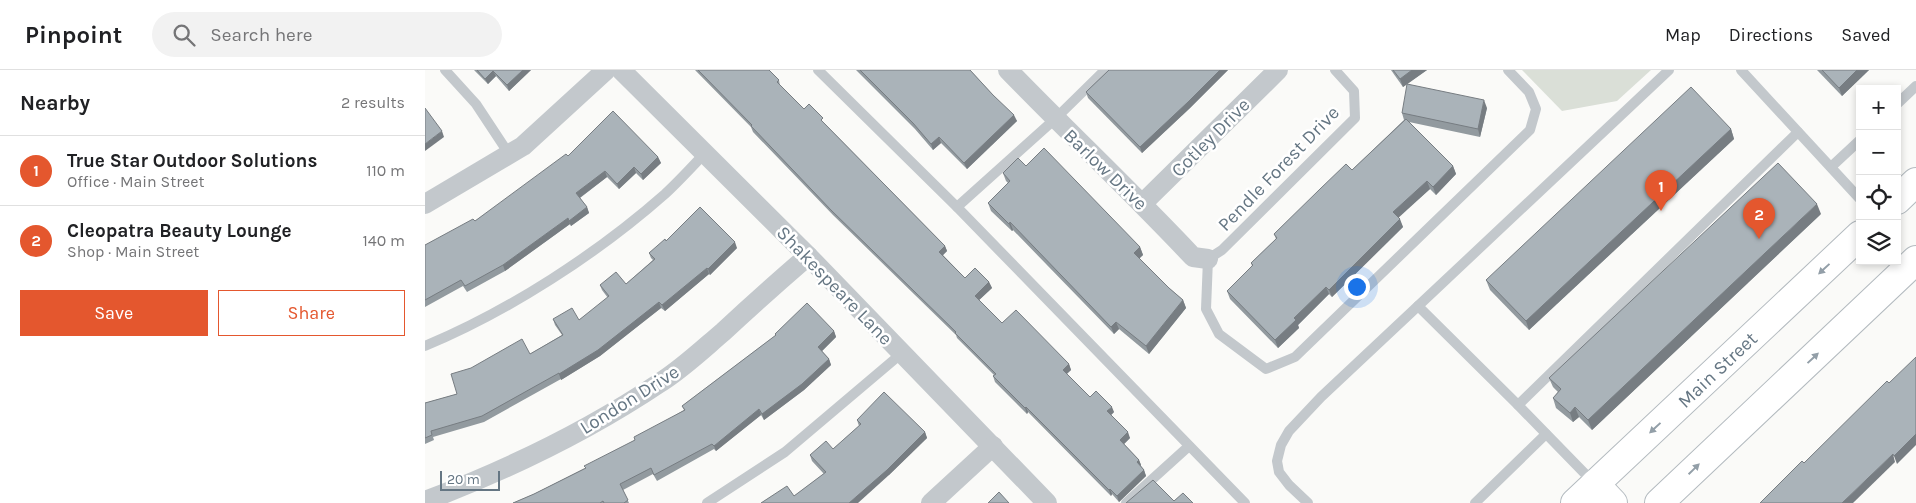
<!DOCTYPE html>
<meta charset="utf-8">
<style>
body{margin:0;font-family:Karla,sans-serif;background:#f2f2f2;color:#202124}
.controls{position:absolute;right:15px;top:15px;display:grid;overflow:hidden;border-radius:0px;box-shadow:0 2px 8px #0003}
.controls button{width:45px;height:45px;display:grid;place-items:center;padding:0;border:0;border-bottom:1px solid #e0e0e0;background:#fff;color:#202124;font:25px sans-serif}
.scale{position:absolute;left:15px;bottom:12px;width:60px;box-sizing:border-box;padding-left:5px;border:2px solid #657683;border-top:0;font-size:14px;line-height:18px;white-space:nowrap;color:#657683;-webkit-text-stroke:4px #fff;paint-order:stroke}
.you{position:absolute;left:931px;top:216px;width:18px;height:18px;margin:-12px;border:4px solid #fff;border-radius:50%;background:#1a73e8;box-shadow:0 0 0 8px #1a73e833}
.badge{display:grid;place-items:center;width:32px;height:32px;border-radius:50%;background:#e4572e;color:#fff;font-size:16px;font-weight:700}
.pin{position:absolute;translate:-50% -41px;filter:drop-shadow(0 1px 2px #0008)}
.pin::after{content:'';position:absolute;top:26px;width:18px;height:15px;background:inherit;clip-path:polygon(0 0,100% 0,50% 100%)}
.list{margin:0;padding:0;list-style:none}
h2{display:flex;justify-content:space-between;align-items:center;height:65px;margin:0;padding:0 20px;font-size:21px}
h2 small{font-size:16px;font-weight:400;color:#757577}
.list li{display:grid;grid-template-columns:32px 1fr auto;gap:15px;align-items:center;box-sizing:border-box;height:70px;padding:0 20px;border-top:1px solid #e0e0e0}
.list b{display:block;font-size:19px;white-space:nowrap}
.list p{margin:0;font-size:16px;white-space:nowrap;color:#757577}
.list em{font-size:16px;font-style:normal;color:#757577}
.actions{display:flex;gap:10px;padding:15px 20px}
.actions a{flex:1;padding:11px 0;border:1px solid #e4572e;border-radius:0px;text-align:center;font-size:18px;color:#e4572e}
.actions .main{background:#e4572e;color:#fff}
.icon{flex:none;width:28px;height:28px;fill:none;stroke:currentColor;stroke-width:2;stroke-linecap:round;stroke-linejoin:round}
.map{position:relative;flex:none;width:1491px;height:433px;overflow:hidden}
header{display:flex;align-items:center;gap:30px;box-sizing:border-box;height:70px;padding:0 25px;background:#fff;border-bottom:1px solid #e0e0e0}
header strong{font-size:24px}
nav{display:flex;gap:28px;margin-inline-start:auto;font-size:18px}
.search{width:350px;height:45px;background:#f2f2f2;display:flex;align-items:center;gap:12px;box-sizing:border-box;padding:0 18px;border-radius:28px;color:#757577;font-size:19px}
main{display:flex}
aside{flex:1;background:#fff}
.map>svg:first-child{display:block}
.green{fill:#dadfd7}
.lines{fill:none;stroke-linecap:round;stroke-linejoin:round}
.secondary-casing{stroke:#b3babf;stroke-width:30}
.lane{stroke:#c3c8cc;stroke-width:10}
.street{stroke:#c3c8cc;stroke-width:20}
.secondary{stroke:#fff;stroke-width:28}
.wall{fill:#929a9f}
.shaded-wall{fill:#777d82}
.building{fill:#aab3b9;stroke:#777d82}
.oneway{fill:#939fa8}
.labels{text-anchor:middle;stroke-width:5;stroke-linejoin:round;paint-order:stroke}
.street-label{font-size:19px;fill:#657683;stroke:#fff}
</style>
<header>
<strong>Pinpoint</strong>
<div class="search"><svg class="icon" aria-label="search" viewBox="0 0 24 24"><circle cx="10" cy="10" r="6"/><path d="M15 15l6 6"/></svg>Search here</div>
<nav><a>Map</a><a>Directions</a><a>Saved</a></nav>
</header>
<main>
<aside>
<h2>Nearby<small>2 results</small></h2>
<ul class="list">
<li><span class="badge">1</span><div><b>True Star Outdoor Solutions</b><p>Office · Main Street</p></div><em>110 m</em></li>
<li><span class="badge">2</span><div><b>Cleopatra Beauty Lounge</b><p>Shop · Main Street</p></div><em>140 m</em></li>
</ul>
<div class="actions"><a class="main">Save</a><a>Share</a></div>
</aside>
<div class="map">
<svg width="1491" height="433" viewBox="0 0 1491 433">
<rect width="100%" height="100%" fill="#fafaf8"/>
<path class="green" d="M 1097,0 L 1226,0 L 1192,31 L 1137,41 Z"/>
<g class="lines">
<defs>
<g id="secondary">
<path d="M 1472,130 L 1491,112"/>
<path d="M 1170,414 L 1188,433"/>
<path id="s1" d="M 1150,433 L 1435,165"/>
<path d="M 1234,433 L 1491,190"/>
</g>
</defs>
<use href="#secondary" class="secondary-casing"/>
<g class="lane">
<path d="M 20,0 L 51,34 L 84,84"/>
<path d="M 393,0 L 532,137 L 820,433"/>
<path d="M 910,0 L 929,21 L 930,48 L 797,180 L 783,189 L 781,239 L 794,264 L 841,299 L 870,287 L 1105,60 L 1111,39 L 1104,22 L 1083,0"/>
<path d="M 1316,0 L 1435,129"/>
<path d="M 1472,34 L 1491,16"/>
<path d="M 1406,97 L 1435,70"/>
<path d="M 532,137 L 630,49 L 680,0"/>
<path d="M 0,276 C 84,241 172,184 240,124 C 254,111 267,97 280,83"/>
<path d="M 1093,335 L 993,236 L 1244,0"/>
<path d="M 1169,413 L 1093,335 L 1373,62"/>
<path d="M 282,433 L 360,382 L 477,283"/>
<path d="M 701,433 L 764,376"/>
<path d="M 883,433 L 864,415 L 854,402 L 852,391 L 856,375 L 864,361 L 896,327 L 993,236"/>
<path d="M 1050,433 L 1121,364"/>
</g>
<g class="street">
<path d="M 196,0 L 383,186 L 622,433"/>
<path d="M 583,0 C 644,63 708,123 768,187 L 783,189"/>
<path d="M 0,134 L 98,76 L 181,0"/>
<path d="M 717,134 L 853,0"/>
<path d="M 0,431 C 82,400 163,361 236,312 C 258,298 278,279 298,262 C 326,236 354,211 383,186"/>
<path d="M 506,433 L 568,376"/>
</g>
<use href="#secondary" class="secondary"/>
</g>
<g class="wall">
<path d="M 49,0 L 106,0 L 84,21 L 71,6 L 63,14 Z"/>
<path d="M 270,0 L 344,0 L 354,10 L 355,16 L 379,39 L 400,54 L 520,176 L 522,181 L 518,185 L 540,208 L 564,212 L 567,218 L 554,230 L 577,253 L 644,294 L 646,300 L 642,304 L 665,327 L 689,342 L 686,345 L 705,368 L 699,374 L 714,390 L 716,395 L 716,396 L 719,400 L 721,406 L 694,432 L 687,424 L 686,426 L 603,342 L 602,344 L 570,312 L 568,306 L 569,305 L 532,268 L 531,265 L 408,145 L 328,62 L 326,57 Z"/>
<path d="M 431,0 L 545,0 L 592,51 L 542,99 L 516,73 L 508,80 L 490,59 Z"/>
<path d="M 684,0 L 803,0 L 765,38 L 717,83 L 663,28 L 661,22 Z"/>
<path d="M 966,0 L 1002,0 L 978,17 Z"/>
<path d="M 1392,0 L 1444,0 L 1417,26 Z"/>
<path d="M 1062,38 L 1055,67 L 984,52 L 1028,96 L 1031,104 L 1011,125 L 1005,119 L 973,147 L 978,157 L 907,227 L 904,224 L 873,255 L 874,258 L 853,278 L 805,229 L 802,221 L 827,196 L 826,193 L 851,169 L 849,164 L 927,100 L 979,50 L 977,43 Z"/>
<path d="M 1306,59 L 1309,69 L 1104,260 L 1065,220 L 1061,210 Z"/>
<path d="M 143,86 L 233,87 L 236,93 L 218,110 L 211,103 L 194,119 L 182,107 L 155,128 L 162,137 L 164,143 L 146,156 L 145,154 L 80,201 L 42,222 L 38,216 L 0,237 L 0,175 L 50,151 Z"/>
<path d="M 601,96 L 715,177 L 718,185 L 714,188 L 744,218 L 758,230 L 761,238 L 724,284 L 694,259 L 689,264 L 588,160 L 587,161 L 566,141 L 563,133 L 583,113 L 581,111 L 578,103 Z"/>
<path d="M 1396,144 L 1167,360 L 1154,347 L 1148,352 L 1131,338 L 1128,328 L 1133,322 L 1128,317 L 1124,308 Z"/>
<path d="M 241,171 L 312,178 L 285,205 L 284,204 L 240,241 L 236,238 L 175,286 L 136,310 L 136,309 L 59,352 L 8,367 L 9,370 L 0,374 L 0,333 L 32,324 L 105,284 L 137,265 L 130,255 L 128,249 L 154,250 L 183,228 L 177,220 L 175,215 L 201,214 L 228,190 L 226,188 L 224,183 Z"/>
<path d="M 409,261 L 411,267 L 397,281 L 404,289 L 406,295 L 379,320 L 339,350 L 336,345 L 291,381 L 289,379 L 232,411 L 228,404 L 198,420 L 204,433 L 88,433 L 109,424 L 160,398 L 210,370 L 259,340 L 257,336 L 350,266 L 350,264 Z"/>
<path d="M 432,350 L 500,362 L 502,368 L 464,405 L 369,426 L 399,404 L 387,391 L 385,385 L 408,379 L 434,356 Z"/>
</g>
<g class="shaded-wall">
<path d="M 98,0 L 106,0 L 84,21 L 82,15 Z"/>
<path d="M 795,0 L 803,0 L 765,38 L 717,83 L 715,77 Z"/>
<path d="M 987,0 L 1002,0 L 978,17 L 975,9 Z"/>
<path d="M 1432,0 L 1444,0 L 1417,26 L 1414,18 Z"/>
<path d="M 68,1 L 71,6 L 63,14 L 60,9 Z"/>
<path d="M 1059,30 L 1062,38 L 1055,67 L 1053,59 Z"/>
<path d="M 589,45 L 592,51 L 542,99 L 539,93 Z"/>
<path d="M 1306,59 L 1309,69 L 1104,260 L 1101,251 Z"/>
<path d="M 17,61 L 19,67 L 0,81 L 0,74 Z"/>
<path d="M 514,67 L 516,73 L 508,80 L 506,74 Z"/>
<path d="M 233,87 L 236,93 L 218,110 L 216,104 Z"/>
<path d="M 1028,96 L 1031,104 L 1011,125 L 1008,117 Z"/>
<path d="M 209,97 L 211,103 L 194,119 L 192,114 Z"/>
<path d="M 180,101 L 182,107 L 153,129 L 151,123 Z"/>
<path d="M 1002,111 L 1005,119 L 971,150 L 968,142 Z"/>
<path d="M 1392,134 L 1396,144 L 1167,360 L 1163,350 Z"/>
<path d="M 162,137 L 164,143 L 146,156 L 144,151 Z"/>
<path d="M 143,148 L 145,154 L 80,201 L 78,195 Z"/>
<path d="M 975,149 L 978,157 L 907,227 L 904,220 Z"/>
<path d="M 585,152 L 588,160 L 587,161 L 584,154 Z"/>
<path d="M 310,172 L 312,178 L 285,205 L 283,199 Z"/>
<path d="M 520,176 L 522,181 L 516,187 L 514,182 Z"/>
<path d="M 715,177 L 718,185 L 712,191 L 709,183 Z"/>
<path d="M 282,198 L 284,204 L 240,241 L 237,235 Z"/>
<path d="M 564,212 L 567,218 L 552,232 L 550,226 Z"/>
<path d="M 901,217 L 904,224 L 873,255 L 874,258 L 853,278 L 850,270 L 869,248 Z"/>
<path d="M 758,230 L 761,238 L 724,284 L 721,276 Z"/>
<path d="M 234,232 L 236,238 L 175,286 L 136,310 L 134,304 Z"/>
<path d="M 691,252 L 694,259 L 689,264 L 686,257 Z"/>
<path d="M 409,261 L 411,267 L 395,283 L 393,277 Z"/>
<path d="M 404,289 L 406,295 L 379,320 L 339,350 L 337,344 Z"/>
<path d="M 644,294 L 646,300 L 640,305 L 638,300 Z"/>
<path d="M 601,337 L 603,342 L 602,344 L 600,338 Z"/>
<path d="M 687,337 L 689,342 L 684,347 L 682,341 Z"/>
<path d="M 1150,337 L 1154,347 L 1148,352 L 1145,343 Z"/>
<path d="M 334,339 L 336,345 L 291,381 L 289,376 Z"/>
<path d="M 500,362 L 502,368 L 464,405 L 433,433 L 424,433 Z"/>
<path d="M 703,362 L 705,368 L 697,376 L 695,370 Z"/>
<path d="M 1491,364 L 1491,375 L 1472,394 L 1469,386 Z"/>
<path d="M 1468,384 L 1470,392 L 1428,433 L 1417,433 Z"/>
<path d="M 714,390 L 716,395 L 714,398 L 712,392 Z"/>
<path d="M 719,400 L 721,406 L 694,432 L 692,426 Z"/>
<path d="M 685,419 L 687,424 L 686,426 L 684,420 Z"/>
</g>
<g class="building">
<path d="M 52,0 L 98,0 L 82,15 L 68,1 L 60,9 Z"/>
<path d="M 273,0 L 344,0 L 354,10 L 352,12 L 379,39 L 384,34 L 398,48 L 396,50 L 520,176 L 514,182 L 540,208 L 550,198 L 564,212 L 550,226 L 577,253 L 591,240 L 644,294 L 638,300 L 665,327 L 671,321 L 687,337 L 682,341 L 703,362 L 695,370 L 714,390 L 712,392 L 719,400 L 692,426 L 685,419 L 684,420 L 601,337 L 600,338 L 568,306 L 571,304 L 530,263 L 531,262 L 406,140 L 326,56 L 327,55 Z"/>
<path d="M 435,0 L 545,0 L 568,25 L 589,45 L 539,93 L 514,67 L 506,74 L 488,53 Z"/>
<path d="M 684,0 L 795,0 L 763,32 L 715,77 L 661,22 Z"/>
<path d="M 968,0 L 987,0 L 975,9 Z"/>
<path d="M 1397,0 L 1432,0 L 1414,18 Z"/>
<path d="M 982,14 L 1059,30 L 1053,59 L 977,43 Z"/>
<path d="M 1266,17 L 1306,59 L 1101,251 L 1061,210 Z"/>
<path d="M 0,38 L 17,61 L 0,74 Z"/>
<path d="M 188,41 L 233,87 L 216,104 L 209,97 L 192,114 L 180,101 L 151,123 L 162,137 L 144,151 L 143,148 L 78,195 L 40,216 L 36,210 L 0,230 L 0,175 L 48,149 L 50,151 L 141,84 L 143,86 Z"/>
<path d="M 981,49 L 1028,96 L 1008,117 L 1002,111 L 968,142 L 975,149 L 904,220 L 901,217 L 869,248 L 871,250 L 850,270 L 802,221 L 828,195 L 826,193 L 852,168 L 849,164 L 895,119 L 921,94 L 927,100 Z"/>
<path d="M 619,78 L 715,177 L 709,183 L 744,218 L 758,230 L 721,276 L 691,252 L 686,257 L 585,152 L 584,154 L 563,133 L 585,111 L 578,103 L 593,88 L 601,96 Z"/>
<path d="M 1353,93 L 1392,134 L 1163,350 L 1150,337 L 1145,343 L 1128,328 L 1136,319 L 1124,308 Z"/>
<path d="M 275,137 L 310,172 L 283,199 L 282,198 L 237,235 L 234,232 L 173,280 L 134,304 L 134,303 L 57,346 L 6,361 L 7,365 L 0,368 L 0,333 L 32,324 L 26,304 L 46,298 L 97,269 L 105,284 L 138,265 L 128,249 L 147,238 L 154,250 L 184,226 L 175,215 L 191,202 L 201,214 L 230,189 L 224,183 L 240,169 L 241,171 Z"/>
<path d="M 382,233 L 409,261 L 393,277 L 404,289 L 377,314 L 337,344 L 334,339 L 289,376 L 287,374 L 229,405 L 226,398 L 195,414 L 203,430 L 199,433 L 179,433 L 178,431 L 175,433 L 88,433 L 109,424 L 161,398 L 159,396 L 210,370 L 209,367 L 260,340 L 257,336 L 351,265 L 350,264 Z"/>
<path d="M 1491,287 L 1491,364 L 1469,386 L 1468,384 L 1417,433 L 1335,433 L 1377,391 L 1379,393 L 1462,311 L 1464,313 Z"/>
<path d="M 459,322 L 500,362 L 462,400 L 424,433 L 336,433 L 362,416 L 369,426 L 401,402 L 385,385 L 401,371 L 408,379 L 436,354 L 432,350 Z"/>
<path d="M 728,410 L 749,431 L 758,423 L 768,433 L 701,433 Z"/>
<path d="M 574,422 L 584,433 L 563,433 Z"/>
</g>
<defs><path id="oneway-solid" d="M-6-.8H1V-3.2L6.5 0L1 3.2V.8H-6Z" transform="scale(1.25)"/></defs>
<g class="oneway">
<use href="#oneway-solid" transform="translate(1399 199) rotate(137)"/>
<use href="#oneway-solid" transform="translate(1388 288) rotate(-43)"/>
<use href="#oneway-solid" transform="translate(1230 358) rotate(137)"/>
<use href="#oneway-solid" transform="translate(1269 399) rotate(-44)"/>
</g>
<g class="labels">
<g class="street-label">
<text transform="translate(785 67) rotate(-45)" y="7">Cotley Drive</text>
<text transform="translate(853 98) rotate(-46)" y="7">Pendle Forest Drive</text>
<text transform="translate(681 99) rotate(44)" y="7">Barlow Drive</text>
<text transform="translate(410 215) rotate(46)" y="7">Shakespeare Lane</text>
<text dy="7" stroke="none"><textPath href="#s1" startOffset="195">Main Street</textPath></text>
<text transform="translate(204 329) rotate(-32)" y="7">London Drive</text>
</g>
</g>
</svg>
<div class="controls">
<button>+</button>
<button>−</button>
<button><svg class="icon" aria-label="locate" viewBox="0 0 24 24"><circle cx="12" cy="12" r="6"/><path d="M12 2v4M12 18v4M2 12h4M18 12h4"/></svg></button>
<button><svg class="icon" aria-label="layers" viewBox="0 0 24 24"><path d="M12 4l9 5-9 5-9-5zM3 14l9 5 9-5"/></svg></button>
</div>
<div class="scale">20 m</div>
<div class="you"></div>
<div class="pin badge" style="left:1236px;top:141px">1</div>
<div class="pin badge" style="left:1334px;top:169px">2</div>
</div>
</main>
